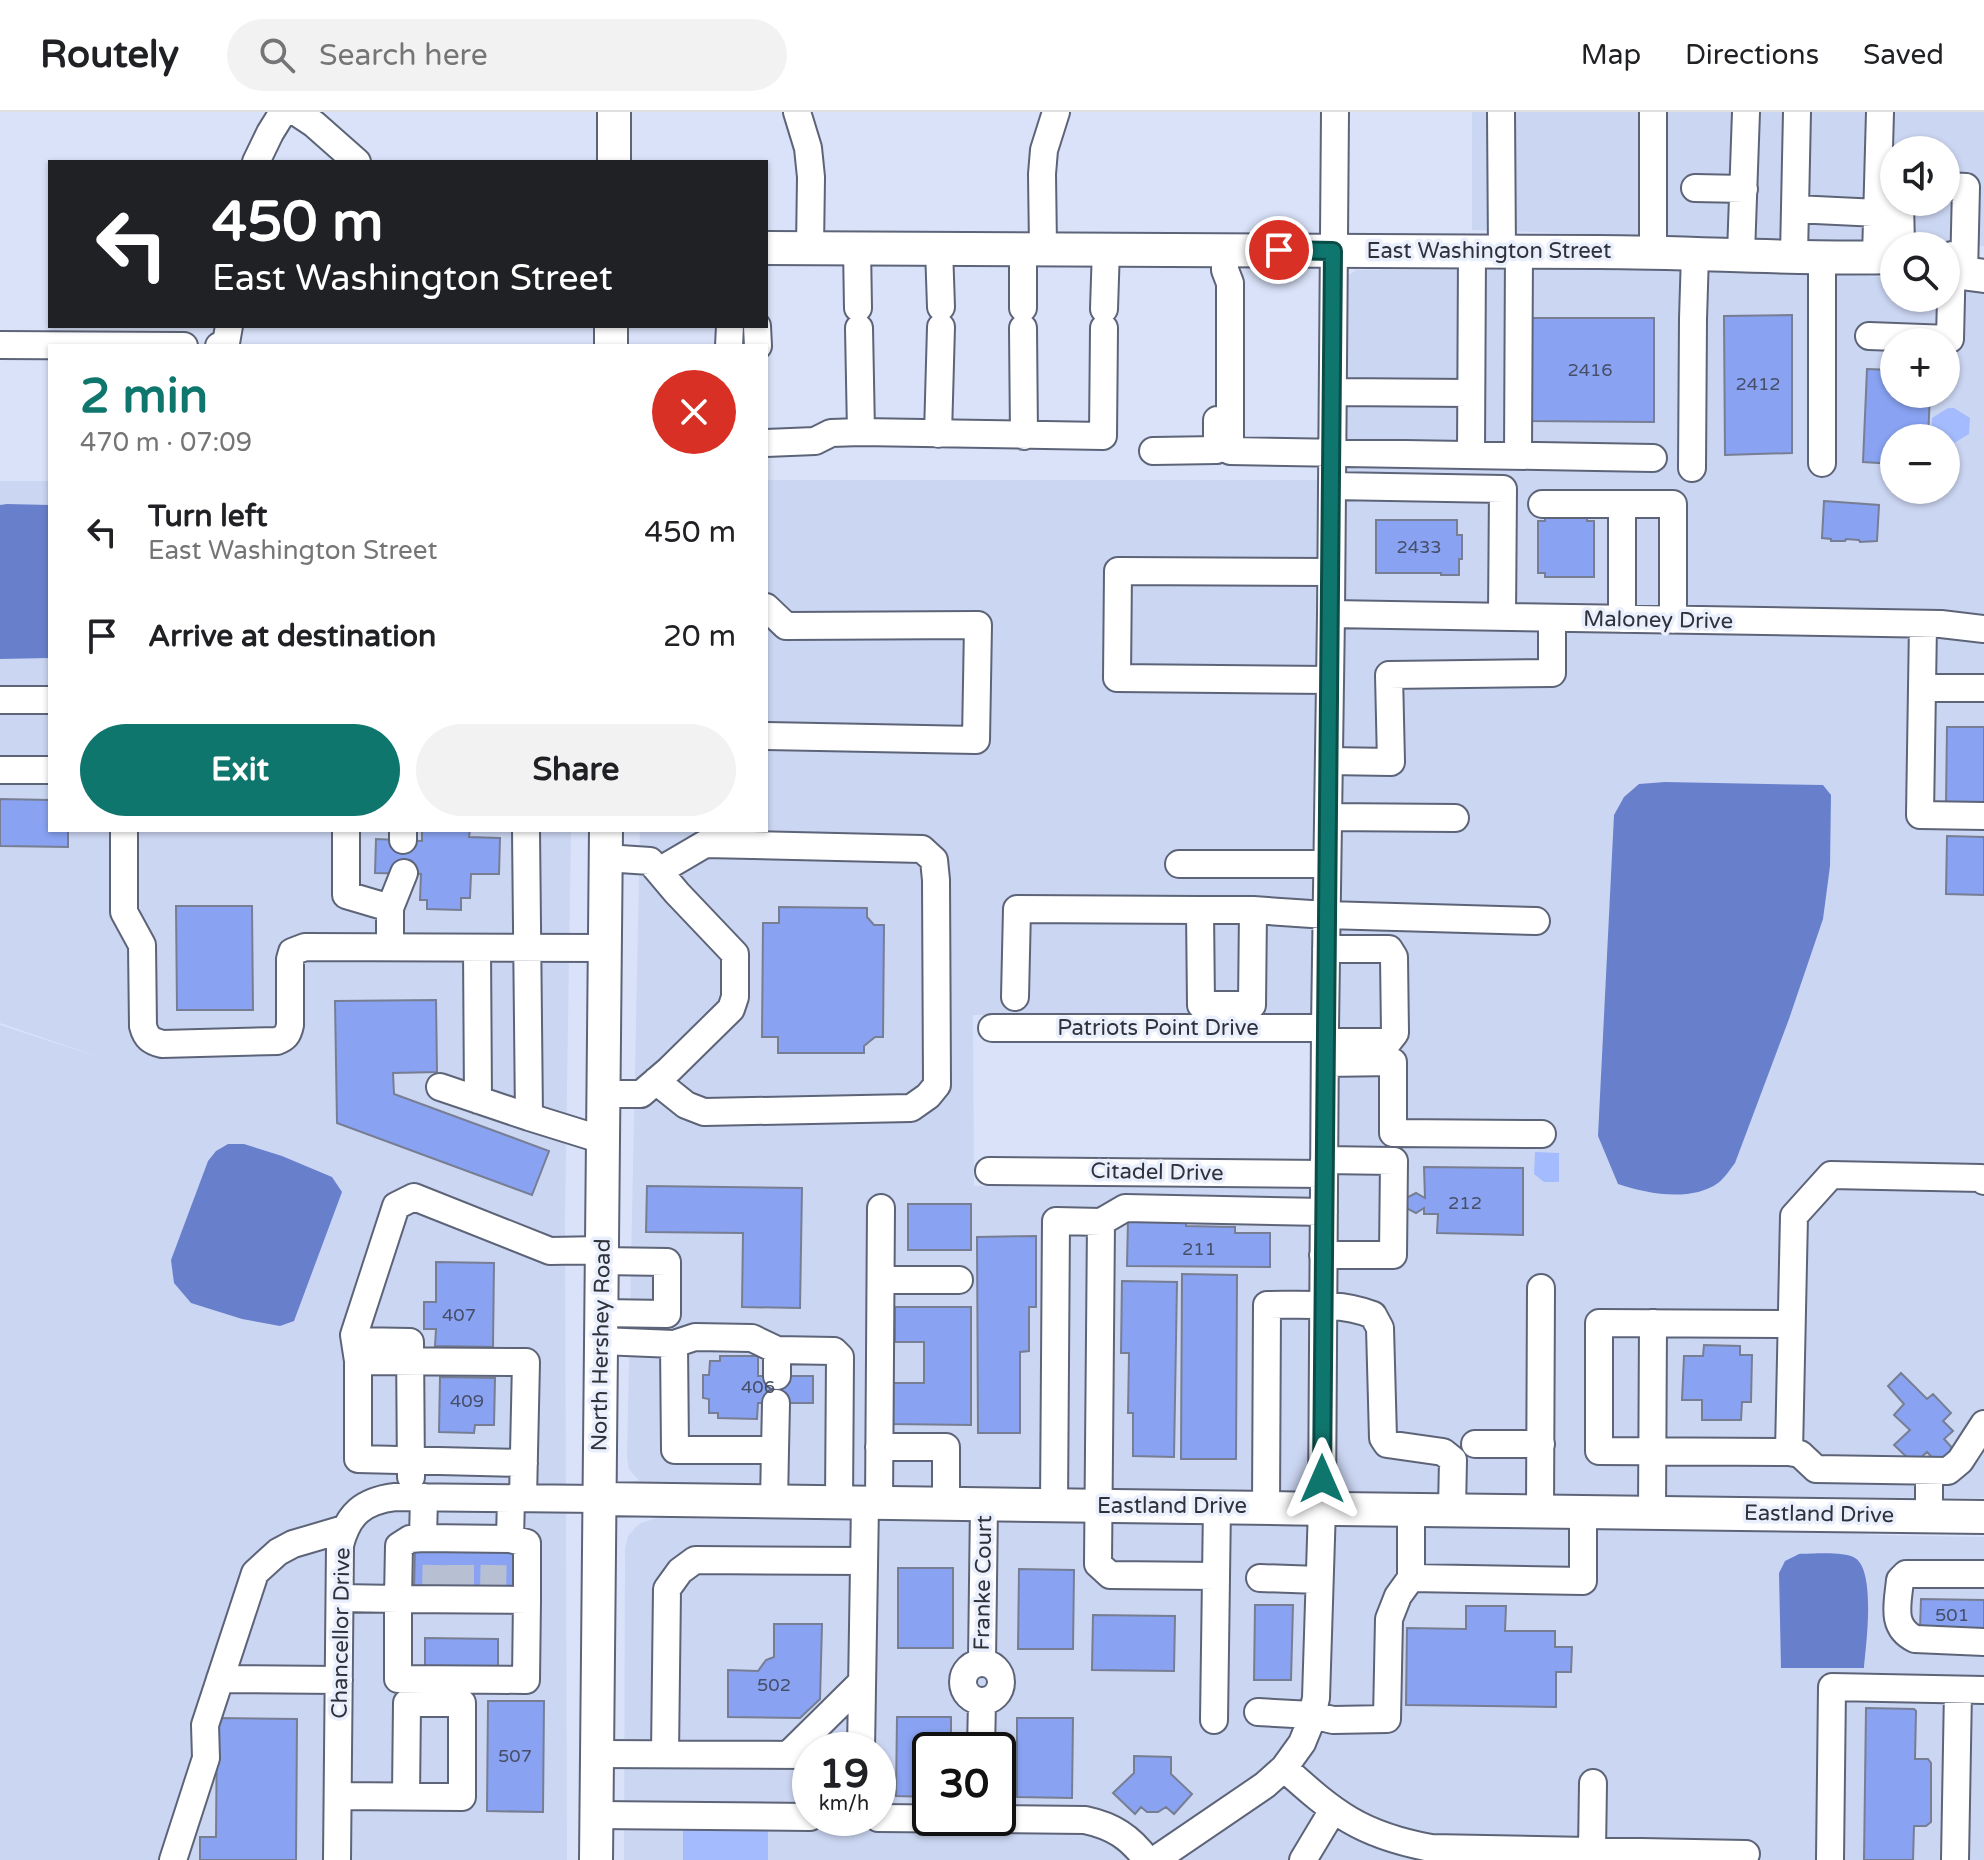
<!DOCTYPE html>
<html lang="en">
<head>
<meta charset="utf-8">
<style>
	body { margin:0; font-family:"Varela Round",sans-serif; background:#f2f2f2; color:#202124; height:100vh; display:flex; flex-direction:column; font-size:30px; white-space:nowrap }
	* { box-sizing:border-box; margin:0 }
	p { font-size:26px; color:#757577 }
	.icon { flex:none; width:44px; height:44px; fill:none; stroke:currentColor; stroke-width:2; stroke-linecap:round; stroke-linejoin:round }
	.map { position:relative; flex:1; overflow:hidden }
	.drawer { position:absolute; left:48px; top:232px; width:720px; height:488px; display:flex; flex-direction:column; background:#fff; border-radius:0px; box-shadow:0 2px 6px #0004 }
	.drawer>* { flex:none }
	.hud { position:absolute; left:48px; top:48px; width:720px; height:168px; border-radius:0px; box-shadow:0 2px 6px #0004; background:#202124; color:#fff; overflow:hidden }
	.buttons { position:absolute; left:1880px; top:24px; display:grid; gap:16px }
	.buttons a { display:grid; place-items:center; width:80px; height:80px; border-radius:50%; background:#fff; box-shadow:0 2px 6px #0004; font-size:40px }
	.speed { position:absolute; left:792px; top:1620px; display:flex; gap:16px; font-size:40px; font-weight:700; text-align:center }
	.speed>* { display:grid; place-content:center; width:104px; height:104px; border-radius:50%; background:#fff; box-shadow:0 2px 6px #0004; line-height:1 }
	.speed small { font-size:20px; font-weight:400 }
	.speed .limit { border:4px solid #111; border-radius:12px; background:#fff; color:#111 }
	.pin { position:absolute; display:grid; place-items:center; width:68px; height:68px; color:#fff; margin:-34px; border:4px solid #fff; border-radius:50%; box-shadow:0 2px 8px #0007 }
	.me { position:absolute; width:88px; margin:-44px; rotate:0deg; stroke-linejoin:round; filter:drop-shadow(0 0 6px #0008) }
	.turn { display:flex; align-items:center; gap:28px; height:168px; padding:0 32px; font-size:36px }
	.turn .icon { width:104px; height:104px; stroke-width:2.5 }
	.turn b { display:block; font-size:56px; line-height:68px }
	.round { display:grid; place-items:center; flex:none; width:84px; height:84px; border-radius:42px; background:#f2f2f2 }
	.headline { display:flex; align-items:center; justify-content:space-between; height:136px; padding:0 32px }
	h1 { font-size:48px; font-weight:700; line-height:60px; color:#0f766e }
	.cta { display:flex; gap:16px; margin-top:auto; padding:16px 32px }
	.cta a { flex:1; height:92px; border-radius:48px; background:#0f766e; color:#fff; font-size:32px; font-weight:700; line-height:92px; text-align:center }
	.cta a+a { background:#f2f2f2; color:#202124 }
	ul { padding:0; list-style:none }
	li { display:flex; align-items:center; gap:24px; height:104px; padding:0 32px }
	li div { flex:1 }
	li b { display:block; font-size:30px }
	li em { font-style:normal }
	header { display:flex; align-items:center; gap:48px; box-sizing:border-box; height:112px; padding:0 40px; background:#fff; border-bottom:2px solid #e0e0e0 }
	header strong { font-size:38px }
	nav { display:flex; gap:44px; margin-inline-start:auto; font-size:28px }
	.search { width:560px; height:72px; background:#f2f2f2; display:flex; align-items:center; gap:20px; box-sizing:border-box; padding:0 28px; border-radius:44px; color:#757577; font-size:30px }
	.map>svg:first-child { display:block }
</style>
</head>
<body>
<header>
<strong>Routely</strong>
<div class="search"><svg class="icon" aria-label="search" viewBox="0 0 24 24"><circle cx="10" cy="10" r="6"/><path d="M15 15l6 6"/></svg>Search here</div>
<nav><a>Map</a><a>Directions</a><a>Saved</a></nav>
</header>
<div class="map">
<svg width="1984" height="1748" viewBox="0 0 1984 1748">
	<rect width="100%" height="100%" fill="#d9e2f9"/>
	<path fill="#cbd6f2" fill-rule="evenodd" d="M1472 0H1984V134L1472 118ZM1894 38H1946V90H1894Z
		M1357 158H1718L1839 162 1894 166V186H1946V171L1984 174V1386L1569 1384 652 1374 641 1371 629 1357 627 1346 640 718H766V368H1320L1316 663 1347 172V164ZM1894 230H1946V282H1894ZM1894 326H1946V378H1894ZM973 903H1315L1313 1077 974 1074Z
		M0 369H50V718H571L565 1108 567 1748H0V913L110 949 0 911Z
		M657 1406 1778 1417 1878 1423 1984 1425V1748H624L625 1437 628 1424 636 1415 641 1411ZM810 1638H878V1706H810ZM930 1638H998V1706H930Z"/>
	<path fill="#a4bbfd" d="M1948 296H1954L1970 306 1969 322 1954 331H1946V326H1938L1931 321 1932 306Z
		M1535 1040 1559 1041V1070H1544L1534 1062Z
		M683 1718 768 1719V1748H683Z"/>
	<path fill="#6880cc" d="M7 392 50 393V546L0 547V393Z
		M1665 670 1823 673 1831 683 1830 754 1823 807 1789 907 1735 1051C1730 1057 1725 1066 1718 1071 1692 1090 1647 1082 1618 1072L1598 1024 1614 703 1624 685 1639 672Z
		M228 1032H244L282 1044 332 1065 342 1080 294 1209 280 1214 242 1207 191 1191 174 1171 171 1148 208 1049 216 1039Z
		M1799 1442C1813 1442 1843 1439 1855 1446 1876 1459 1866 1533 1864 1556H1781L1779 1461 1785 1449Z"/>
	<path fill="#89a3f2" stroke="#777e93" stroke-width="2" d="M1792 203V341L1725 343 1724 204Z
		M1527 206H1654V310L1525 309Z
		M1867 257 1894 258V282H1930L1928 326H1894V352L1863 350Z
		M1824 389 1879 393 1877 429 1860 430 1859 428 1846 427 1845 429H1831V427L1822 426Z
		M1545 404 1587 405V409H1594V465H1545V461H1538V409H1545Z
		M1376 408H1457V423H1462V447H1459V463H1441V461H1376Z
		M1947 615H1984V692H1946Z
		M0 687 50 688V718H68V735L0 734Z
		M422 718H470L469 725 500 726 499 762H471L470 786H461V798L427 797V788H420L421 762 375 761 376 727 422 729Z
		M1947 724 1984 725V783L1946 782Z
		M176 794H252L253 898H177Z
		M779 795 867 796V805L874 813H884L883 925H875L864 934V941H778V925H762L763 811H779Z
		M436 888 437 960 393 961 394 982 549 1039 532 1083 337 1011 335 889Z
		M1424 1055 1523 1056V1123L1437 1121 1438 1102H1424V1096L1416 1101 1406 1096V1086L1416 1081 1425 1086Z
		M647 1074 802 1076 800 1196 742 1195 743 1121 646 1120Z
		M908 1092H971V1138H908Z
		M1128 1108H1186V1114L1235 1115V1121H1270V1155L1127 1154Z
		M1036 1124V1195H1029V1239L1020 1240V1321H978L977 1125Z
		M436 1150 494 1151 493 1235 435 1234 436 1217H424V1190H436Z
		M1182 1162 1237 1163 1236 1347H1181Z
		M1122 1169 1177 1170 1174 1345 1133 1344V1301H1128L1129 1241H1121Z
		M895 1195H971V1313L892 1312V1271H924V1230H895Z
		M1704 1233 1740 1234V1243H1752L1751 1290H1742L1741 1308H1702V1288H1682L1684 1244H1703Z
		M720 1244H758V1264H813V1291H758L757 1307 718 1306V1301H709V1287L703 1286V1263H709L710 1249H720Z
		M1901 1261 1927 1287 1933 1282 1951 1301 1943 1309 1953 1319 1944 1327 1956 1340 1941 1355 1927 1340 1914 1352 1894 1333 1910 1318 1894 1303 1904 1292 1888 1274Z
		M440 1265 495 1266 494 1313H475L474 1321 439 1320Z
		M415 1436 516 1437V1480L414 1478Z
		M898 1456H953V1536H898Z
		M1019 1457 1074 1458 1073 1537H1018Z
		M1921 1487 1984 1488V1519L1920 1517Z
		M1255 1493H1293L1291 1568H1254Z
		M1466 1494H1506L1505 1519H1555V1535H1572L1571 1560H1556V1595L1406 1593 1407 1516 1466 1517Z
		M1093 1503 1175 1504 1174 1559 1092 1558Z
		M774 1512H822L820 1587 800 1606 728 1605V1558L758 1559 766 1548 774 1545Z
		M425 1526 498 1527V1564L425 1563Z
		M488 1589H544L543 1700 487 1699Z
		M1866 1596 1914 1597 1916 1599 1915 1647H1928L1931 1651V1710L1926 1714H1914L1913 1748H1864Z
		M897 1605H951V1638H930V1685L896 1684Z
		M217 1606 297 1607 296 1748H200V1725H216Z
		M1017 1606H1073L1072 1686 1017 1685Z
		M1134 1644 1171 1645V1662L1192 1682 1174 1702 1166 1695 1158 1700H1147L1141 1695 1135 1702 1113 1681 1134 1661Z"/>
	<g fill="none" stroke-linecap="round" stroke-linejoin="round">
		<path stroke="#b7bfd3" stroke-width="26" stroke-dasharray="26 13" stroke-linecap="butt" d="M435 1479 436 1436
			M461 1479V1436
			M493 1479 494 1437"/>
		<g stroke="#5d6478" stroke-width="30">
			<path id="minor" d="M296 0 314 12 357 50
				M797 0 808 36 811 65 810 136
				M1501 0 1502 140
				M256 50 270 21 283 0
				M1946 74 1966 75 1964 162
				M1695 76 1744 77
				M1900 90 1901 134
				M1795 97 1878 101
				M1023 135V196
				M1043 135 1042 62 1044 38 1056 0
				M857 136 858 196
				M939 136 941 195
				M1225 137V158L1230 171V339L1653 346
				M1653 140V0
				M1741 142 1746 0
				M1794 143 1797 0
				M1822 144V351
				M1876 145 1880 0
				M1104 197 1106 136
				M757 214 758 234
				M859 216 861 320
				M1023 216 1024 324
				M1869 224 1950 227 1952 143
				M0 233 184 234
				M219 234H223L226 231 229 214
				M729 234 730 214
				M1333 280 1471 281
				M938 322 941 215
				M766 331 815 329 831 321 861 320 1103 324 1104 216
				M1153 339 1217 338V308
				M1471 342 1472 139
				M1518 343 1519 139
				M1692 356 1693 207 1695 142
				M1332 374 1503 377 1502 505
				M1542 392H1673V508
				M766 495 786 514 978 513 976 628 766 624
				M1331 502 1941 512 1984 517
				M1622 507V392
				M1923 512 1920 703 1984 704
				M1330 568 1117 566 1118 459 1331 460
				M1922 576H1984
				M0 588H50
				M1329 649 1391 650 1389 563 1552 561V506
				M0 658H50
				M1328 705 1455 706
				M124 718V800L142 833 143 914C146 926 151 929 162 932L277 929C285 926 288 923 290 913V847L292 840 305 835 604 836
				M346 718V783L390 796
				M403 718V728
				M526 718 529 1005 603 1028
				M1179 752H1327
				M1253 798H1200L1201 893H1252L1253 798 1326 803 1536 809
				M390 835V796L404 761
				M477 836 478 988
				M1015 885 1017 797 1200 798
				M992 916H1325
				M1325 930H1388L1395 921 1394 845 1389 837H1326
				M1325 951 1393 950V1021L1542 1022
				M656 969 686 993 704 1000 911 996 928 984 937 973 936 768 934 748 922 737 705 732 659 759
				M440 975 529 1005
				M603 982H641L669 958 731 897 735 885V842L677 781 650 749 605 746
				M989 1059 1324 1062
				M1984 1069 1981 1066 1831 1063 1794 1104 1789 1340 1800 1342 1816 1357 1948 1359 1960 1349 1984 1312
				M1101 1110 1098 1452 1110 1463 1216 1464
				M1323 1143H1393L1394 1049 1324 1048
				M881 1168H959
				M601 1201 667 1202V1150L601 1149
				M355 1229 410 1230 411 1365
				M601 1229 674 1232 675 1338H775L774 1390
				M674 1232 695 1225 752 1226 777 1238 834 1239 840 1245 839 1391
				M358 1249 354 1223 396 1094 414 1085 550 1139 602 1138
				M777 1264V1238
				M1475 1332H1541
				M879 1335H946V1392
				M775 1338 776 1291
				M1789 1340 1599 1339V1211L1791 1212
				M424 1385 423 1426 510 1427 511 1386
				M523 1386 526 1250 358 1249V1347L524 1351
				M879 1392 881 1096
				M1054 1393 1056 1109 1101 1110 1125 1096 1324 1100
				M1266 1395 1267 1193C1301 1193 1341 1190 1373 1203L1380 1216 1383 1326 1387 1332 1443 1340 1453 1348 1452 1397
				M1411 1396V1466L1583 1469V1399
				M1540 1398 1541 1176
				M1652 1400 1653 1211
				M1929 1404V1359
				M510 1427 527 1431V1488L398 1487V1567L526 1568 527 1488
				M1984 1462H1906L1900 1468C1898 1491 1890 1515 1915 1527L1984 1530
				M1260 1466 1319 1468
				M340 1486 398 1487 399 1434 410 1427 423 1426
				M982 1550 984 1392
				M963 1570a19 19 0 1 1 38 0a19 19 0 1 1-38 0Z
				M220 1567 339 1568
				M1258 1600 1312 1603 1333 1608 1387 1607 1389 1507 1398 1484 1411 1466
				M1214 1608 1217 1394
				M861 1638 865 1392
				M981 1638 982 1589
				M597 1642 810 1643
				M665 1642 667 1477 680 1459 695 1448 864 1449
				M788 1643 862 1570
				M1284 1656C1335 1702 1361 1723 1431 1736L1746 1742
				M338 1684 462 1685V1591H407L406 1684
				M596 1703 810 1705
				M878 1706 1085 1708C1113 1714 1130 1725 1147 1748
				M1592 1739 1593 1671
				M173 1748 206 1646 205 1613 255 1461 278 1440 293 1432 344 1417
				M337 1748 340 1433C348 1402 363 1389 395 1385L599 1387
				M1155 1748 1265 1673 1284 1656 1302 1631 1311 1609 1316 1586 1322 1395 1325 916 1331 502 1335 0
				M1303 1748 1333 1698
				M1830 1748 1832 1575 1984 1578
				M1955 1748 1958 1578"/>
		</g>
		<g stroke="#5d6478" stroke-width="36">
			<path id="major" d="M614 50V0
				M766 136C1044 136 1321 138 1598 140 1697 140 1796 148 1894 145
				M1946 159 1984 164
				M611 234V214
				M599 1387C1061 1395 1522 1398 1984 1405
				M596 1748 606 718"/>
		</g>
		<use href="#minor" stroke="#fff" stroke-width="26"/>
		<use href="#major" stroke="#fff" stroke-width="32"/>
	</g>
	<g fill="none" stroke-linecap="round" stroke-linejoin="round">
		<g stroke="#0a4d48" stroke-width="20">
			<path id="route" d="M1279 138 1333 139C1333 548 1322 957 1322 1367"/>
		</g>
		<use href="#route" stroke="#0f766e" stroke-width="14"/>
	</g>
	<g text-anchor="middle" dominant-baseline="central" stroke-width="7" stroke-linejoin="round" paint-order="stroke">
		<g font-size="18" fill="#464e69">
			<text x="1590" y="258">2416</text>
			<text x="1758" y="272">2412</text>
			<text x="1419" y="435">2433</text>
			<text x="1465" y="1091">212</text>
			<text x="1199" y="1137">211</text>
			<text x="459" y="1203">407</text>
			<text x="758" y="1275">406</text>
			<text x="467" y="1289">409</text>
			<text x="1952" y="1503">501</text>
			<text x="774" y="1573">502</text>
			<text x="515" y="1644">507</text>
		</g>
		<g font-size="22" fill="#2f323b" stroke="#eaeffd">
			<text x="1489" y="139">East Washington Street</text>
			<text transform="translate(1658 508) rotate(1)">Maloney Drive</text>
			<text x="1158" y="916">Patriots Point Drive</text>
			<text transform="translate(1157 1060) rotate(1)">Citadel Drive</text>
			<text transform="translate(601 1233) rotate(-89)">North Hershey Road</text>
			<text x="1172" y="1394">Eastland Drive</text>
			<text transform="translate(1819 1402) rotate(1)">Eastland Drive</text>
			<text transform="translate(983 1471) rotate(-89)">Franke Court</text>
			<text transform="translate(341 1521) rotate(-89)">Chancellor Drive</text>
		</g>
	</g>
</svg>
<div class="buttons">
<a><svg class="icon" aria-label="sound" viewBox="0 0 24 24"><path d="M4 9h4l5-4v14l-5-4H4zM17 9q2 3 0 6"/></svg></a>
<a><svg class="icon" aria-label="search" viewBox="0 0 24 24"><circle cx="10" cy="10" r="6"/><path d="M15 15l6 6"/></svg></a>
<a>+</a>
<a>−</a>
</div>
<div class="speed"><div>19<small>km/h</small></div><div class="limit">30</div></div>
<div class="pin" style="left:1279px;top:138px;background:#d93025"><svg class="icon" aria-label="arrive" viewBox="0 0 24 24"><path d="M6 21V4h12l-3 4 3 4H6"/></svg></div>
<svg class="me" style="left:1322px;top:1367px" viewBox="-20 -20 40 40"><path d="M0-17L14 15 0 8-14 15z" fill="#0f766e" stroke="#fff" stroke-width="4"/></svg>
<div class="hud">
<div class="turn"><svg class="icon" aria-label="left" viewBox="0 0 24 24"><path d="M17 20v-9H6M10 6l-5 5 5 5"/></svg><div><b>450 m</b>East Washington Street</div></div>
</div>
<section class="drawer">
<div class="headline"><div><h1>2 min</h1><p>470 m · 07:09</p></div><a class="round" style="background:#d93025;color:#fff"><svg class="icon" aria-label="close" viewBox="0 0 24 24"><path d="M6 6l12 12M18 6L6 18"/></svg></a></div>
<ul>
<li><svg class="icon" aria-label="left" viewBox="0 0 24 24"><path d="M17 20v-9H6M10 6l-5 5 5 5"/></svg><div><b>Turn left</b><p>East Washington Street</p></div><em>450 m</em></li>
<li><svg class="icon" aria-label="arrive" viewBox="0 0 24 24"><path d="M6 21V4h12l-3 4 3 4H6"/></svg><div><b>Arrive at destination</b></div><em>20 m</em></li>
</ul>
<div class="cta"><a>Exit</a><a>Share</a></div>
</section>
</div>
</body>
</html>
